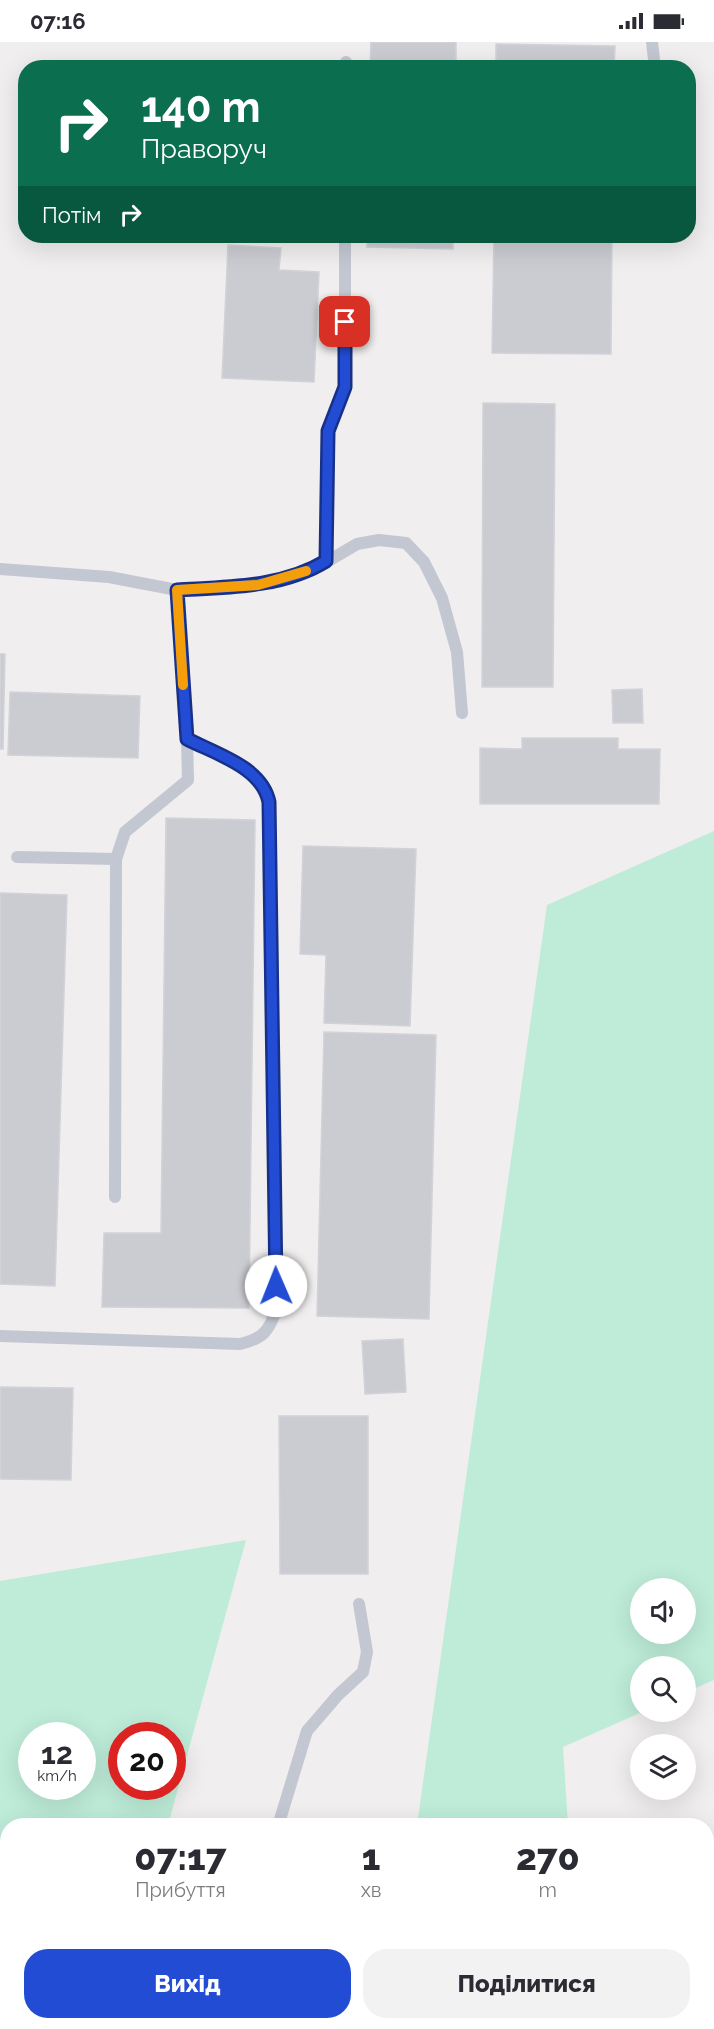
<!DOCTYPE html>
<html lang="uk">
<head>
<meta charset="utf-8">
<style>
	body { margin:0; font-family:Raleway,sans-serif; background:#f2f2f3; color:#2b2b33; height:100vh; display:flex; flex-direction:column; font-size:22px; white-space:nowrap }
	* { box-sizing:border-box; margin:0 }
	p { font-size:20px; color:#7c7c81 }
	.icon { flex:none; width:33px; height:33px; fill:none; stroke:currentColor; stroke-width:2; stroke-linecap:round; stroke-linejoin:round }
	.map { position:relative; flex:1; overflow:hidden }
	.panel { position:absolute; left:0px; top:1776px; width:714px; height:212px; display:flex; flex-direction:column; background:#fff; border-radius:24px 24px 0 0; box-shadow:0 6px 24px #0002 }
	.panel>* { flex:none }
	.top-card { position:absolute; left:18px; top:18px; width:678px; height:183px; border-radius:24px; box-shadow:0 6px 24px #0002; background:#0b6e4f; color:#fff; overflow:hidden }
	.buttons { position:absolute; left:630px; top:1536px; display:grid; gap:12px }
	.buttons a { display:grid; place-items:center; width:66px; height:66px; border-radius:50%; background:#fff; box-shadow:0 6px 24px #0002; font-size:30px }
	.speed { position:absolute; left:18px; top:1680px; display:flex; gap:12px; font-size:30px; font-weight:700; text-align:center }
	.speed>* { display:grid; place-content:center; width:78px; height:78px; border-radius:50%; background:#fff; box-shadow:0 6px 24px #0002; line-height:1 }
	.speed small { font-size:15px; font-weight:400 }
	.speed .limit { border:9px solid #d22; background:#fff; color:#111 }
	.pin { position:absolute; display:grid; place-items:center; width:51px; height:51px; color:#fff; margin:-26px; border-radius:12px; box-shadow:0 3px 9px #0006 }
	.me { position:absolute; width:66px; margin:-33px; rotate:359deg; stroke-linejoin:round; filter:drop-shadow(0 0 4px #0008) }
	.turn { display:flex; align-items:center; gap:21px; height:126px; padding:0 24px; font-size:27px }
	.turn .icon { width:78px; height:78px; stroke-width:2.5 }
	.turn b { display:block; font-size:42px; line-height:51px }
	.then { display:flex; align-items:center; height:57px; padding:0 24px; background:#0003; gap:12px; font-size:22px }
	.eta { display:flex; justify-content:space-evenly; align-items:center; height:102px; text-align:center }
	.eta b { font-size:36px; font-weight:800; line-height:42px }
	.action { display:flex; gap:12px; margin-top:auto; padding:12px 24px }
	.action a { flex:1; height:69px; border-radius:24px; background:#234cd5; color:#fff; font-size:24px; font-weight:800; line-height:69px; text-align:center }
	.action a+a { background:#f2f2f3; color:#2b2b33 }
	.status { display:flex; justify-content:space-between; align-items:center; height:42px; padding:0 30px; background:#fff; direction:ltr }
	.status svg { height:16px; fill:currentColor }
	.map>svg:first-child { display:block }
</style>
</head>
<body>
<div class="status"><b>07:16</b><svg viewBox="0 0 49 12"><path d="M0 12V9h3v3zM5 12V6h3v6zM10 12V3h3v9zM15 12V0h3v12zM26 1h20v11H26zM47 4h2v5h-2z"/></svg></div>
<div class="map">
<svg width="714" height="1987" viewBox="0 0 714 1987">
	<rect width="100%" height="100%" fill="#f0eeee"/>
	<path fill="#beecd9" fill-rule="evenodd" d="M714 789V1638L686 1650V1624H640L642 1670 563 1705 568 1783H417L547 863ZM640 1546H686V1592H640Z
		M246 1498 168 1783 8 1784V1980H115L113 1987H0V1539ZM32 1694H82V1744H32ZM122 1694H172V1744H122Z
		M707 1965 714 1966V1987H376L377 1980H706Z"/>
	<path fill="#cbccd2" stroke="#d2d3d9" stroke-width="1.5" d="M371 0H456V26H370Z
		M496 2 615 4 614 26H496Z
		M367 194H453V207L367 205Z
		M494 194H612L611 312 492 311Z
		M228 203 281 206 279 228 319 230 314 340 222 336Z
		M483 361 555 362 553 645H482Z
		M0 612H5L3 707H0Z
		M642 647 643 681H613L612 648Z
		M10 650 140 654 138 716 8 713Z
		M522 696H618V707H660L659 762H480V706L522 707Z
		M166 776 255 778 249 1266 102 1265 104 1191H161Z
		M303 804 416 807 410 984 324 981 326 913 300 912Z
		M0 851 67 853 55 1244 0 1242Z
		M324 990 436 993 429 1277 317 1274Z
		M403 1297 406 1350 365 1352 362 1299Z
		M0 1345 73 1346 71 1438 0 1437Z
		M279 1374H368V1532H280Z
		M187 1980H254V1987H187Z"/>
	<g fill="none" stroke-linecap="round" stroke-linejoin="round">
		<path stroke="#c2c7d2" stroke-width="12" d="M652 0 655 26
			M346 26V20
			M326 519 329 389 345 345V194
			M0 527 109 535 177 548 258 543 313 528 357 502 379 498 406 501 424 520 442 556 457 610 462 671
			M17 815 116 817
			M115 1155 116 817 125 790 188 738 187 697
			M0 1294 240 1302C262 1297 270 1289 276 1267L269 760C262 725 216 712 187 697L177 548
			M278 1784 307 1689 338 1653 363 1630 367 1610 359 1562
			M0 1888 8 1889
			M254 1987V1980"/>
	</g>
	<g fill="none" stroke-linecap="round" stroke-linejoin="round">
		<g stroke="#17318a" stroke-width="15">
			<path id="route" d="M276 1244 269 760C262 725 216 712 187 697L177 548C227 545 282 546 326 519L328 389 345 345V280"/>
		</g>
		<use href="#route" stroke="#234cd5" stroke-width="10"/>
		<path stroke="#f59e0b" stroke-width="10" d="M183 643 177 548 258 543 306 529"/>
	</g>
</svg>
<div class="buttons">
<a><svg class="icon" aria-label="sound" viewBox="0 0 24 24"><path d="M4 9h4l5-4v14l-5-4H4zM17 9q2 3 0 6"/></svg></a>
<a><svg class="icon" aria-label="search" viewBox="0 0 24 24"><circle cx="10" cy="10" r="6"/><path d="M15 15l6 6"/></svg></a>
<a><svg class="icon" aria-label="layers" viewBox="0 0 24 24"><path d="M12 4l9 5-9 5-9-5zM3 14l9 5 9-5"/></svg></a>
</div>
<div class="speed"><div>12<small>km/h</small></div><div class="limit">20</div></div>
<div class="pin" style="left:345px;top:280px;background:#d93025"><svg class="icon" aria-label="arrive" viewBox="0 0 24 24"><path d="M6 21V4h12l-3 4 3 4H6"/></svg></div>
<svg class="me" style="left:276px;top:1244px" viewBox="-20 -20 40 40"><circle r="19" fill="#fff"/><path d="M0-13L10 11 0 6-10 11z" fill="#234cd5"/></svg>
<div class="top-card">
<div class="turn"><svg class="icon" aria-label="right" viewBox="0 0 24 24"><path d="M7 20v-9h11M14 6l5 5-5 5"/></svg><div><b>140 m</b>Праворуч</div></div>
<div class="then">Потім<svg class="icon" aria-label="right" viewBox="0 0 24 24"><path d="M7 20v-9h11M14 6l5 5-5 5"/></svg></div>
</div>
<section class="panel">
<div class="eta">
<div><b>07:17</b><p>Прибуття</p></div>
<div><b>1</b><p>хв</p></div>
<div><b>270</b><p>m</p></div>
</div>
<div class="action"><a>Вихід</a><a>Поділитися</a></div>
</section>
</div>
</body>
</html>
